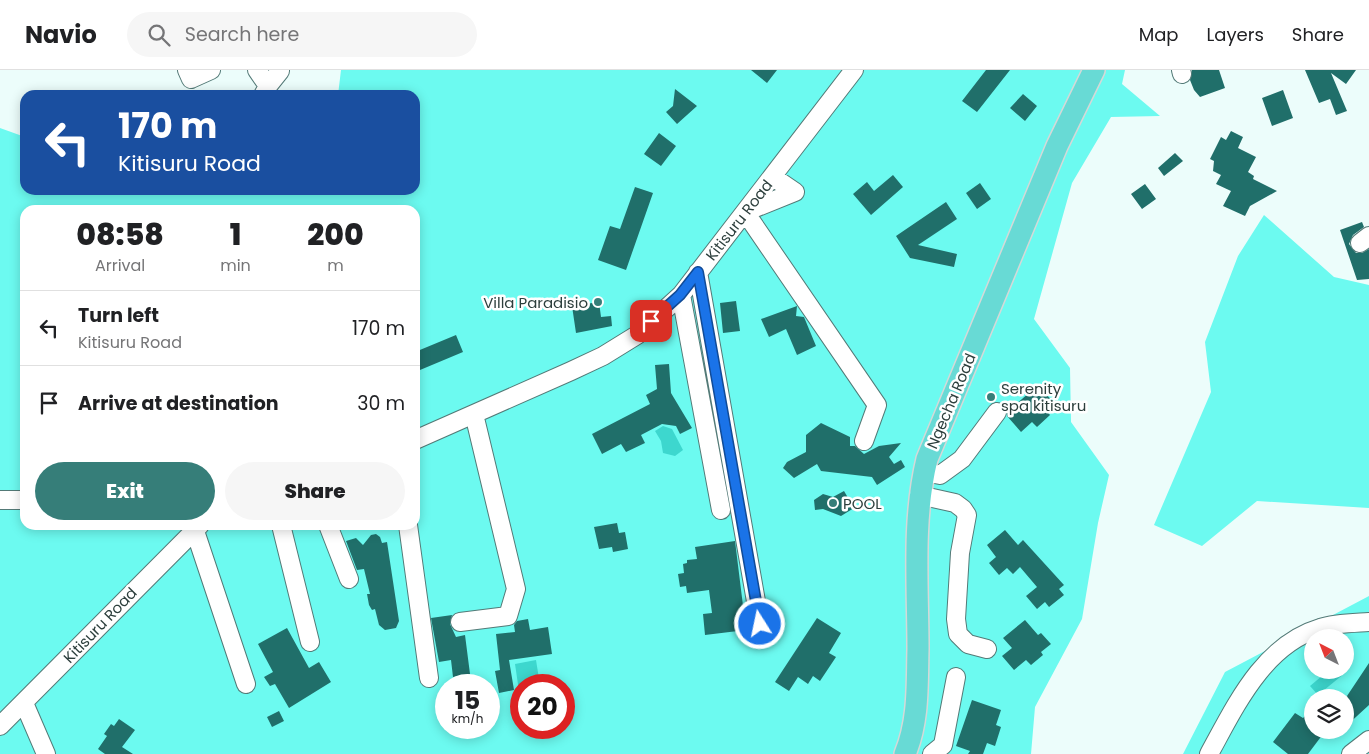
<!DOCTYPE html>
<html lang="en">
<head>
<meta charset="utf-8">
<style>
	body { margin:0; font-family:Poppins,sans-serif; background:#f6f6f6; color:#202124; height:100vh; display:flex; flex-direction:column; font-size:19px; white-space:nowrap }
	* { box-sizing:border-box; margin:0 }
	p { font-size:16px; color:#757577 }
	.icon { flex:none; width:28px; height:28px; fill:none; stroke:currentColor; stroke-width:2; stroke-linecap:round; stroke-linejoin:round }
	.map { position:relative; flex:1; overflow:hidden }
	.details { position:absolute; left:20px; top:135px; width:400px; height:325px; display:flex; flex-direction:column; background:#fff; border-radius:15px; box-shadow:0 2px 12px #0003 }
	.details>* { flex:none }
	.banner { position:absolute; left:20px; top:20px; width:400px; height:105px; border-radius:15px; box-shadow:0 2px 12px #0003; background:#1a4fa0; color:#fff; overflow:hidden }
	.needle { width:32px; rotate:318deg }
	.controls { position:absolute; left:1304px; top:559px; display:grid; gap:10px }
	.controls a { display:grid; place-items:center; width:50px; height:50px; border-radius:50%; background:#fff; box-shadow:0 2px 12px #0003; font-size:25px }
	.speed { position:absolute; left:435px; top:604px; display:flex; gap:10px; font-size:25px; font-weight:700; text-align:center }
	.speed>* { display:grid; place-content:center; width:65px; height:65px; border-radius:50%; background:#fff; box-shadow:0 2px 12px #0003; line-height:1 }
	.speed small { font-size:12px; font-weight:400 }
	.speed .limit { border:8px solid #d22; background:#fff; color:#111 }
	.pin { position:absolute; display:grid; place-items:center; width:42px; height:42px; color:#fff; margin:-21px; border-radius:10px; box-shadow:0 2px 8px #0006 }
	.me { position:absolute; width:55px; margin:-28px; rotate:350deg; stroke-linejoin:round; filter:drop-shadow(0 0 4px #0008) }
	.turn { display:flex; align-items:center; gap:18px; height:105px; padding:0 15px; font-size:22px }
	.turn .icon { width:65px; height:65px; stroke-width:2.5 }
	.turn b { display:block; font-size:35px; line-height:42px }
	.eta { display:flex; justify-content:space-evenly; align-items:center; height:85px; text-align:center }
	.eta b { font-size:30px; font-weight:800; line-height:35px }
	.button { display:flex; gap:10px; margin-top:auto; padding:10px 15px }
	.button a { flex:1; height:58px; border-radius:30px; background:#367e79; color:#fff; font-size:20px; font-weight:800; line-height:58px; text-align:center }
	.button a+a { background:#f6f6f6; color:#202124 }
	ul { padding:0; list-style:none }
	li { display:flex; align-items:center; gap:15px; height:75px; padding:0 15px; border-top:1px solid #e0e0e0 }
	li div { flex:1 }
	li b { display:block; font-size:19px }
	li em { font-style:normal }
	header { display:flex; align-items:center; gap:30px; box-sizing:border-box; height:70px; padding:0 25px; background:#fff; border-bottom:1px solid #e0e0e0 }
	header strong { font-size:24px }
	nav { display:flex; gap:28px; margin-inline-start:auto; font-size:18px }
	.search { width:350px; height:45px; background:#f6f6f6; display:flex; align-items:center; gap:12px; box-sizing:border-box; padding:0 18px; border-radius:28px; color:#757577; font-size:19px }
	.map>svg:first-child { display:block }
</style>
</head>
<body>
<header>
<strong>Navio</strong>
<div class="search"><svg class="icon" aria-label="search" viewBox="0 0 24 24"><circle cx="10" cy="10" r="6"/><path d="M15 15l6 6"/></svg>Search here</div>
<nav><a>Map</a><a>Layers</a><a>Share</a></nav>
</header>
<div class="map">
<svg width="1369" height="684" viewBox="0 0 1369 684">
	<rect width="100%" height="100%" fill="#ecfdfb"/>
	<path fill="#6cfaf0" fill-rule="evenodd" d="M341 0H1125L1122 14 1160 46 1111 47 1072 113 1034 249 1070 298 1071 352 1109 405 1098 453 1082 549 1035 637 1031 684H0V58L25 67V120H97L95 125 138 120H415V25H338ZM25 140H415V455H25ZM446 615H489V658H446ZM521 615H564V658H521Z
		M1264 145 1334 207 1369 215V438L1257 431 1202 476 1154 455 1211 322 1205 272 1238 186Z
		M1369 526V684H1183L1225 602ZM1312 568H1345V600H1312ZM1312 628H1345V660H1312Z"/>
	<path fill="#3dd7ce" d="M663 356 672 359 683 380 675 386 663 383 661 371 655 361Z
		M536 590 540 615H521L520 628 515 594Z
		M1329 600H1343L1345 603 1318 625 1310 616Z"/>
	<path fill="#206f6a" d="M751 0H777L767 13Z
		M986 0H1010L977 42 962 31Z
		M1192 0H1219L1225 18 1200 27 1194 20 1190 10Z
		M1305 0H1356L1346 14 1331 3 1347 41 1336 45 1330 29 1319 33Z
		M675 19 697 36 677 54 666 42 673 36Z
		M1283 20 1293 48 1272 56 1262 28Z
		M1023 24 1037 36 1025 51 1010 38Z
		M1231 61 1243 67 1238 78 1256 87 1248 102 1254 106 1253 109 1277 121 1250 136 1245 146 1223 136 1231 121 1216 114 1221 105 1213 101 1214 91 1210 89 1221 67 1226 70Z
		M659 63 676 76 661 96 644 84Z
		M1175 83 1183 91 1164 106 1158 98Z
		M893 105 903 117 871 145 853 124 867 112 874 121Z
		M980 113 991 129 977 139 966 123Z
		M1145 114 1156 129 1142 139 1131 124Z
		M635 117 653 123 626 200 598 190 610 156 620 159Z
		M946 132 957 149 918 175 957 184 954 197 910 188 896 166Z
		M1362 152 1364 157 1353 165 1349 174 1356 183H1362L1369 179V209L1357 210 1340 160Z
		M736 231 740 261 723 263 720 233Z
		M599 232 601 247 611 246 612 256 576 263 572 236Z
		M797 236 796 246 804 247 816 276 797 285 786 259 769 267 761 249Z
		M456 265 463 282 420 300 415 282Z
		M669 294 671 323 692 358 680 364 676 356 662 354 641 365 645 373 626 382 621 374 602 384 592 364 650 334 646 325 657 319 655 295Z
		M1038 315 1053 332 1045 339 1050 345 1037 357 1032 352 1021 362 1007 346V342Z
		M821 353 850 367V376H855L864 384 879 376 901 373 889 387 894 394 901 390 905 397 877 415 872 407 821 401 817 394 794 408 783 398 787 392 806 382V365Z
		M844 421 854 438 841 446 823 439 815 440 814 430 823 424 833 427Z
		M617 453 619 463 625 462 628 479 613 482 612 477 599 479 594 457Z
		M1005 460 1018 475 1023 470 1064 515 1059 519 1064 525 1049 537 1045 532 1037 539 1026 526 1037 517 1020 497 1013 504 1007 498 999 505 989 493 996 487 987 475Z
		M376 464 380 467 382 473 387 472 399 551 396 558 385 560 379 555 375 539 372 540 369 535 367 524H370L364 499 357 500 346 471 356 468 363 475 371 465Z
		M735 471 746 560 705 565 703 544 712 543 709 520 687 523 686 516 680 517 678 504 684 503 683 494 687 493V490L697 489 695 477Z
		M452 545 450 554 456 567 465 565 470 604 453 607 451 590 439 592 431 548Z
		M817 548 841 563 829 583 836 587 820 611 813 606 808 614 798 607 789 621 775 612Z
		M528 549 530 560 548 557 552 584 509 590 514 620 499 623 495 601 500 600 496 564 515 562 514 555 517 551Z
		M1025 550 1038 565 1041 563 1051 574 1041 582 1043 585 1031 595 1026 590 1014 600 1002 586 1012 578 1003 568Z
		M287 558 309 598 319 592 331 612 289 638 275 614 270 616 264 607 273 602 258 574Z
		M1369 593V635L1345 657V629Z
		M972 630 1001 640 996 655 1001 657 995 676 987 673 983 684H968L970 681 956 676Z
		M1312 640V660H1326L1308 684H1288L1273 672 1295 643 1303 648Z
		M279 641 284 651 272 657 267 647Z
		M119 649 135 660 122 677 133 684H105L98 679 107 666 104 664 111 654 114 656Z"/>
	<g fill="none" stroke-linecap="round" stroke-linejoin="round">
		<g stroke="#537a77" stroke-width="20">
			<path id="minor" d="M187 0 191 9 211 0
				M257 0 268 16 263 25
				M1181 0 1182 4
				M268 16 280 1
				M773 107 795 122 745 142 877 335 864 371
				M1360 173 1369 166
				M698 202 760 554
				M681 225 721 440
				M415 370 571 301 603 286 637 265 681 225 854 0
				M924 402 940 405 962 389 997 342
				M919 425 955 433 963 439 967 445 960 483 956 549 958 564 968 574 987 579
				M0 430H25
				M281 455 310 572
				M328 455 349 509
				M408 455 429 608
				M195 461 246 614
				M460 552 508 546 516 519 474 344
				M24 633 46 684
				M0 656 200 455
				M932 684 943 675 956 607
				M1209 684C1235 637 1263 575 1320 558 1335 553 1353 553 1369 552
				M1351 684 1369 670"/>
		</g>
		<g stroke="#d5d9d8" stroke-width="24">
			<path id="major" d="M905 684C919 650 917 615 918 579 918 516 912 451 927 389L1057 76 1094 0"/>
		</g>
		<use href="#minor" stroke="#fff" stroke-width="18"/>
		<use href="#major" stroke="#68dad5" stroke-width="21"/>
	</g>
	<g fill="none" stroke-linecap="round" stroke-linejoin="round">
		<g stroke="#114b97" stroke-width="12">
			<path id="route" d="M651 251 680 225 698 202 760 554"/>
		</g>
		<use href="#route" stroke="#1a73e8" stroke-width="9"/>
	</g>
	<g fill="#367e79" stroke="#fff" stroke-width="2">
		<circle cx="598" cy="232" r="5"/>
		<circle cx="991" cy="327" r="5"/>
		<circle cx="833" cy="433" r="5"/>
	</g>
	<g text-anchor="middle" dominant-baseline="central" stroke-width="5" stroke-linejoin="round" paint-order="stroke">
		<g font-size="15" fill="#2d3f3d" stroke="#fff">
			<text transform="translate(739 150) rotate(-52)">Kitisuru Road</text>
			<text transform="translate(951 331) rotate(-67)">Ngecha Road</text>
			<text transform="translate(100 555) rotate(-46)">Kitisuru Road</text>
		</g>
		<g font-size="15" fill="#2d3f3d" stroke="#fff" text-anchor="start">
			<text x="588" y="232" text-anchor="end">Villa Paradisio</text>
			<text x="1001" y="318">Serenity<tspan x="1001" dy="17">spa kitisuru</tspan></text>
			<text x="843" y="433">POOL</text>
		</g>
	</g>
</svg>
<div class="controls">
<a><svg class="needle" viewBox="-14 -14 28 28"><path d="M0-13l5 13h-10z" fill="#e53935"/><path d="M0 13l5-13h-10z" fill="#757577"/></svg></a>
<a><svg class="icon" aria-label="layers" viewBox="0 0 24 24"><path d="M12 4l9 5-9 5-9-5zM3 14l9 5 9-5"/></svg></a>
</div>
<div class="speed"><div>15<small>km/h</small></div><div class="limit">20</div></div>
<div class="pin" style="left:651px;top:251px;background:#d93025"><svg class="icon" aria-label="arrive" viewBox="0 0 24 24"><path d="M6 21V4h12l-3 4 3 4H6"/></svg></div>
<svg class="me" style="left:760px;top:554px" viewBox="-20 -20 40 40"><circle r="17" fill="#1a73e8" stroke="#fff" stroke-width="3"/><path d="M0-11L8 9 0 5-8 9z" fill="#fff"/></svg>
<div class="banner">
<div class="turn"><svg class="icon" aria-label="left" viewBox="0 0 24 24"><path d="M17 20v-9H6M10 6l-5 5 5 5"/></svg><div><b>170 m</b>Kitisuru Road</div></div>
</div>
<section class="details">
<div class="eta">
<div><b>08:58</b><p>Arrival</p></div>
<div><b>1</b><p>min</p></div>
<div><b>200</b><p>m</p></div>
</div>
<ul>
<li><svg class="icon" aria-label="left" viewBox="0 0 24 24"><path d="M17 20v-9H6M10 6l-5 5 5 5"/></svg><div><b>Turn left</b><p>Kitisuru Road</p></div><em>170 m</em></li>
<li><svg class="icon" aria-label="arrive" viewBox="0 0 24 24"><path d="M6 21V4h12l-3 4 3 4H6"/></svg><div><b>Arrive at destination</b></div><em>30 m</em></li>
</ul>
<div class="button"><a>Exit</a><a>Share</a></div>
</section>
</div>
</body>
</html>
